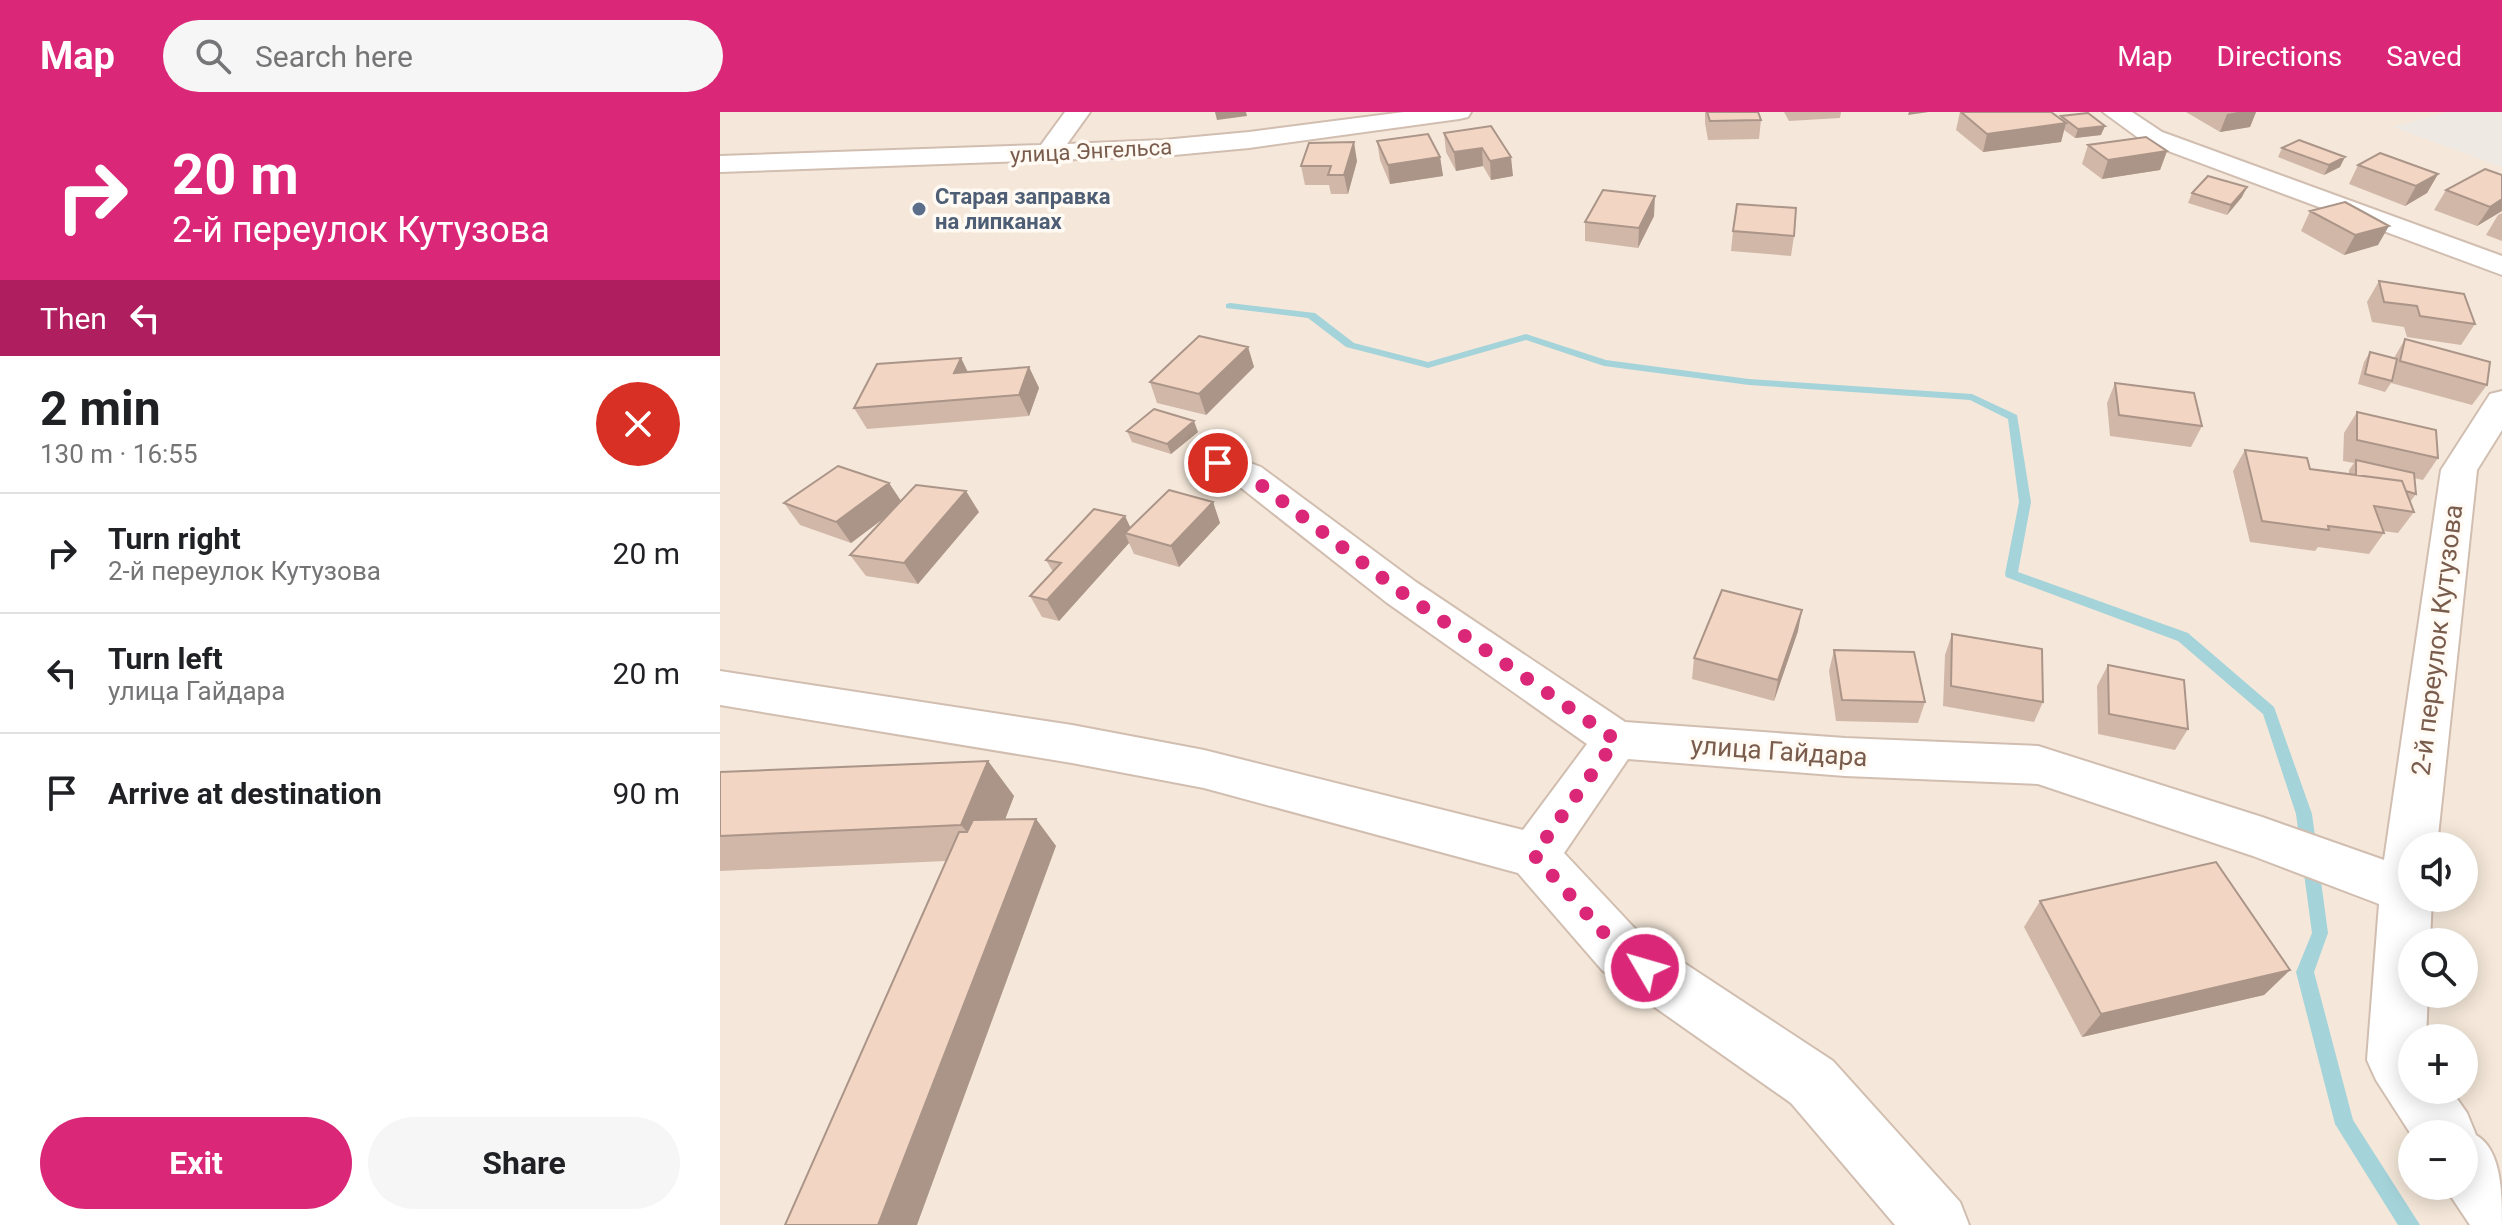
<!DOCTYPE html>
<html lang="en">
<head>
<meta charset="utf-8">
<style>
	body { margin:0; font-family:Roboto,sans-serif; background:#f6f6f6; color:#202124; height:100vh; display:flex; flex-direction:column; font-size:30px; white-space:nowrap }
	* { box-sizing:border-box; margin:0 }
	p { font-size:26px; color:#757577 }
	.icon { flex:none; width:44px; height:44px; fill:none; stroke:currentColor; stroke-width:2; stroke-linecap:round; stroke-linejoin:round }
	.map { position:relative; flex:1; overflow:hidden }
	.sheet { display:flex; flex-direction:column; background:#fff; width:720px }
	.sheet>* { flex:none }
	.hud { background:#db2777; color:#fff; overflow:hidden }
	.buttons { position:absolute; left:1678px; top:720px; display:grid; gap:16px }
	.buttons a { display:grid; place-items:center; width:80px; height:80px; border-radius:50%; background:#fff; box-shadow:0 4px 20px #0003; font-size:40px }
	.pin { position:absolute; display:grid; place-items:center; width:68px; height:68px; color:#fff; margin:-34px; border:4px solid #fff; border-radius:50%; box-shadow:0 2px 8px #0007 }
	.me { position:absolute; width:88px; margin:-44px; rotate:308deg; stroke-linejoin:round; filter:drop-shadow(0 0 6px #0008) }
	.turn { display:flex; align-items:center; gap:28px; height:168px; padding:0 40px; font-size:36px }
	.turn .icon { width:104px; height:104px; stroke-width:2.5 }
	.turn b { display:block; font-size:56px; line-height:68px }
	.then { display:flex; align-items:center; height:76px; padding:0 40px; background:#0003; gap:16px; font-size:30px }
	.round { display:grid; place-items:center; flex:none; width:84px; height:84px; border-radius:42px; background:#f6f6f6 }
	.head { display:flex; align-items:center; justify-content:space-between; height:136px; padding:0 40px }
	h1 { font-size:48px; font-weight:700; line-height:60px }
	.cta { display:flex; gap:16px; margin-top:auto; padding:16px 40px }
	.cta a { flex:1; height:92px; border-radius:48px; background:#db2777; color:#fff; font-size:32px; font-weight:700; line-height:92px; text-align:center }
	.cta a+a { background:#f6f6f6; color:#202124 }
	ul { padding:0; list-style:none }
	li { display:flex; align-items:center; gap:24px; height:120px; padding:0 40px; border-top:2px solid #e0e0e0 }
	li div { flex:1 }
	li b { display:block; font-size:30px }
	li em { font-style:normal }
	header { display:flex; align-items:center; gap:48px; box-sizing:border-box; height:112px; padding:0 40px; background:#db2777; color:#fff }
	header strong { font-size:38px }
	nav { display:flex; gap:44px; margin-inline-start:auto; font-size:28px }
	.search { width:560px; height:72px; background:#f6f6f6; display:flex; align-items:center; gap:20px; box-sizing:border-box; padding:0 28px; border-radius:44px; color:#757577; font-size:30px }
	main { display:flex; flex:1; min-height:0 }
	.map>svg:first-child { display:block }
</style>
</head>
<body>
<header>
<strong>Map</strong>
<div class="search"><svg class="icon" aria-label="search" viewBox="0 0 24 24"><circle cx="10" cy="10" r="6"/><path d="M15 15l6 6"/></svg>Search here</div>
<nav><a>Map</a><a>Directions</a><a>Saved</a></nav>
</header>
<main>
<section class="sheet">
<div class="hud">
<div class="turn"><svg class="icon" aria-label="right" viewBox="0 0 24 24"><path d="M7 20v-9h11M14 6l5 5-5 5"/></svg><div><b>20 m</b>2-й переулок Кутузова</div></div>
<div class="then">Then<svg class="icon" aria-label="left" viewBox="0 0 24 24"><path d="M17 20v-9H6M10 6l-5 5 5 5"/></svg></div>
</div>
<div class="head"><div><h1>2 min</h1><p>130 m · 16:55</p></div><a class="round" style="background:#d93025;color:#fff"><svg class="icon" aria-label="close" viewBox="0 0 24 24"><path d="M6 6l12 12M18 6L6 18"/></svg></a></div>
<ul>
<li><svg class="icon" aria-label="right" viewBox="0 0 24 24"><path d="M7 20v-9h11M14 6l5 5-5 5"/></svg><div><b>Turn right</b><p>2-й переулок Кутузова</p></div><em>20 m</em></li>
<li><svg class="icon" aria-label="left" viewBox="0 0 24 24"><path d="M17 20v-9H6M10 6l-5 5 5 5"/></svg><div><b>Turn left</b><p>улица Гайдара</p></div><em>20 m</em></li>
<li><svg class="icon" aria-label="arrive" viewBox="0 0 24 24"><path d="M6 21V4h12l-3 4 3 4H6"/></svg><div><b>Arrive at destination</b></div><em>90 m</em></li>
</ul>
<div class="cta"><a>Exit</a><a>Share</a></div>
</section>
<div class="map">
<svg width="1782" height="1113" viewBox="0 0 1782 1113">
	<rect width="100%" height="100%" fill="#fdf6ec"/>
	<path fill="#f5e8da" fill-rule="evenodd" d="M0 0H1782V1113H0ZM1692 734H1744V786H1692ZM1692 830H1744V882H1692ZM1692 926H1744V978H1692ZM1692 1022H1744V1074H1692Z"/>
	<path fill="#efe9e4" d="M1727 0H1782V55L1673 15Z"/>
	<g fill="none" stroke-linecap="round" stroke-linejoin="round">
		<path fill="#a5d3da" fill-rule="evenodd" d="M510 191 595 201 634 231 708 250 806 222 886 248 1029 267 1252 282 1297 303 1311 390 1298 460 1468 521 1554 595 1592 702 1608 821 1594 860 1633 1008 1700 1113H1678L1615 1012 1576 860 1592 821 1576 702 1543 602 1458 529 1286 465 1285 462 1299 390 1288 307 1250 288 1029 273 884 254 806 228 708 256 626 235 588 206 506 196V192Z"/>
		<g stroke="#d1beb0" stroke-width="4">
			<path id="minor" d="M345 0H370L347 32 443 28 529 20 684 0H751L748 5 739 7 529 36 443 44 0 60V44L321 33Z
				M1383 0H1412L1442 20 1782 144V163L1424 30Z
				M1782 279V318L1757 358 1717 734H1692V786H1712L1710 830H1692V882H1708L1706 926H1692V978H1731L1747 1001 1756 1023C1782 1038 1782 1082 1782 1113H1750L1724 1074H1744V1022L1692 1024 1656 968 1647 948 1659 792 1533 744 1318 672 1125 664 908 647 844 741 920 822 1113 949 1240 1090 1249 1113H1175L1071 991 882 858 798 761 484 676 352 651 0 593V559L352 613 484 638 803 718 867 632 666 490 515 371 485 359 480 351 485 343 498 339 541 355 696 470 905 610 1125 626 1318 634 1542 705 1664 748 1721 358 1770 282Z"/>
		</g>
		<use href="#minor" fill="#fff" fill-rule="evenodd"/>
	</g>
	<path fill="#d1b7a8" d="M985 0H1038L1041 8 1039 27 988 28 985 11Z
		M1064 0H1121L1120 6 1069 9Z
		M1240 0H1331L1340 7 1341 4 1381 23 1355 26 1344 18 1341 30 1263 40 1236 18Z
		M1466 0H1536L1530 15 1500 20Z
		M771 14 793 64 771 68 763 54 736 59 726 40 724 21Z
		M657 29 720 45 723 64 670 72 660 48Z
		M1368 33 1447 39 1440 58 1382 67 1362 52Z
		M1562 36 1620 55 1604 63 1558 45Z
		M637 49 628 82H611L609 73H585L581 54Z
		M1638 53 1718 62 1707 81 1685 94 1629 72Z
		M1726 78 1782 99 1757 114 1714 98Z
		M1472 81 1522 85 1507 103 1468 91Z
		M1590 99 1658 133 1624 143 1581 119Z
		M1782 101V129L1766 123 1778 103Z
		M934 104 918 136 865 129V110Z
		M1013 119 1074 124 1071 144 1011 139Z
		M1659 169 1755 212 1741 233 1687 225 1684 215 1652 210 1647 190Z
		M1685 227 1767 273 1752 293 1671 271 1665 280 1638 272 1644 250 1650 240 1674 246Z
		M528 235 534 255 486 303 437 291 430 270Z
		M241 246 248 260 309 255 319 276 309 304 147 317 134 296Z
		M1395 271 1482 314 1471 335 1390 324 1387 291Z
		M1637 300 1718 346 1703 368 1694 366 1696 382 1690 390 1694 400 1678 421 1663 419 1664 421 1649 442 1598 435 1595 439 1530 430 1513 359 1525 338 1590 357 1629 362V358L1634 351 1623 349 1624 321Z
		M407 319 478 320 451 342 412 330Z
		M169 371 181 389 259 400 198 472 146 464 130 443 168 403 131 431 80 413 64 391Z
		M493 390 500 411 459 455 414 442 409 431 339 509 322 505 310 484 333 460 326 448 405 404 410 416Z
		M1078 519 1054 589 972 567 974 546Z
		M1232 522 1323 590 1314 610 1223 594 1225 543Z
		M1114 538 1205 590 1198 611 1116 609 1109 559Z
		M1388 553 1468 617 1455 638 1378 622 1377 574Z
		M268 649 294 684 285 707H316L336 734 226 749 0 759V660Z
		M1320 789 1570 858 1544 883 1362 925 1304 815Z"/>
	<path fill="#aa9588" d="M495 0H526L527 4 497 8Z
		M1189 0H1209L1188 3Z
		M1518 0H1536L1530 15 1500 20 1507 2Z
		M1346 11 1341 30 1263 40 1267 22Z
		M1385 14 1381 23 1355 26 1358 17Z
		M634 30 637 49 628 82 624 63Z
		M762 36 763 54 736 59 734 40Z
		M1447 39 1440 58 1382 67 1388 48Z
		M720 45 723 64 670 72 668 53Z
		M791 45 793 64 771 68 770 49Z
		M1625 45 1620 55 1604 63 1609 53Z
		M1718 62 1707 81 1685 94 1696 74Z
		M1527 75 1522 85 1507 103 1511 93Z
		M935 84 934 104 918 136 919 116Z
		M1782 87V99L1757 114 1770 95Z
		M1669 114 1658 133 1624 143 1635 123Z
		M528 235 534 255 486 303 479 282Z
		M241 246 251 267 234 261Z
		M309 255 319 276 309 304 299 283Z
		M474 309 478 320 451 342 447 332Z
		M169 371 183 392 131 431 116 410Z
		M246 379 259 400 198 472 184 451Z
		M493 390 500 411 459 455 451 434Z
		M405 404 414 423 405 421 409 431 339 509 327 488Z
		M1082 498 1078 519 1054 589 1058 568Z
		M268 649 294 684 270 747 241 713Z
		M316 707 336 734 197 1113H158Z
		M1570 858 1544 883 1362 925 1381 902Z"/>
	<path fill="#f3d5c3" stroke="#aa9588" stroke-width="2" d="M987 0H1038L1041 8 990 9Z
		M1241 0H1331L1346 11 1267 22Z
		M1368 1 1385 14 1358 17 1341 4Z
		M771 14 791 45 770 49 762 36 734 40 724 21Z
		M708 22 720 45 668 53 657 29Z
		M1426 25 1447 39 1388 48 1368 33Z
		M1579 28 1625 45 1609 53 1562 36Z
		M634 30 624 63H608L611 54H581L589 31Z
		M1660 41 1718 62 1696 74 1638 53Z
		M1765 57 1782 63V87L1770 95 1726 78Z
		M1488 64 1527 75 1511 93 1472 81Z
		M883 78 935 84 919 116 865 110Z
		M1625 90 1669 114 1635 123 1590 99Z
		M1017 92 1076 96 1074 124 1013 119Z
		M1659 169 1744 182 1755 212 1700 204 1697 194 1664 190Z
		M479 224 528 235 479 282 430 270Z
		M1685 227 1770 250 1767 273 1680 249Z
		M1650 240 1677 247 1672 269 1645 262Z
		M241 246 234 261 309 255 299 283 134 296 157 252Z
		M1395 271 1474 281 1482 314 1399 303Z
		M434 297 474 309 447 332 407 319Z
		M1637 300 1716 318 1718 346 1637 328Z
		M1525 338 1587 346 1590 357 1682 369 1694 400 1654 394 1664 421 1608 414 1609 418 1542 409Z
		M1636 348 1694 361 1696 382 1686 379 1682 369 1636 363Z
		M118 354 169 371 116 410 64 391Z
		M196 373 246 379 184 451 130 443Z
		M449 378 493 390 451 434 405 421Z
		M374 397 405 404 327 488 310 484 341 451 326 448Z
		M1002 478 1082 498 1058 568 974 546Z
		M1232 522 1322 537 1323 590 1231 574Z
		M1114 538 1194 540 1205 590 1122 588Z
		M1388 553 1464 568 1468 617 1389 602Z
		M268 649 241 713 0 724V660Z
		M316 707 158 1113H65L239 720H247L253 708Z
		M1496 750 1570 858 1381 902 1320 789Z"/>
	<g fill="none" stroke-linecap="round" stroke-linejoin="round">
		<path stroke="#db2777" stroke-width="14" stroke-dasharray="0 25.2" d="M498 351 528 363 681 480 896 628 814 743 901 840 925 856"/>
	</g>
	<circle fill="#5c6f8a" stroke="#fffaf3" stroke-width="3" cx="199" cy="97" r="8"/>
	<g text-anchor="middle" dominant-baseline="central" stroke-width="7" stroke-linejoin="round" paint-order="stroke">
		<g font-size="22" fill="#7a5c4d" stroke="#fffaf3">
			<text transform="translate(371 39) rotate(-3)">улица Энгельса</text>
		</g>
		<g font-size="22" font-weight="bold" fill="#4e5e75" stroke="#fffaf3" text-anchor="start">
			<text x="215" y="84">Старая заправка<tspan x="215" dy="25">на липканах</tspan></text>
		</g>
		<g font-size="26" fill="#7a5c4d" stroke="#fffaf3">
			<text transform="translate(1717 528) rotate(-83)">2-й переулок Кутузова</text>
			<text transform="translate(1059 639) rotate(4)">улица Гайдара</text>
		</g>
	</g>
</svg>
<div class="buttons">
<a><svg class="icon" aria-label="sound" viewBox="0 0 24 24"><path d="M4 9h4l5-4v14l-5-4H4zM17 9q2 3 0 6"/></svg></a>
<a><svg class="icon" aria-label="search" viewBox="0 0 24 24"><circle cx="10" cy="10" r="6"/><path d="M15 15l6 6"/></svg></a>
<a>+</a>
<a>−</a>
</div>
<div class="pin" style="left:498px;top:351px;background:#d93025"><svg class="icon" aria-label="arrive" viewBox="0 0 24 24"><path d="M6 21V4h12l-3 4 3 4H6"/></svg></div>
<svg class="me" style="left:925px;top:856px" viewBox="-20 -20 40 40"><circle r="17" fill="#db2777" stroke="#fff" stroke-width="3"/><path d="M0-11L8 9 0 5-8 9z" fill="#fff"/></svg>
</div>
</main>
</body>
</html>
